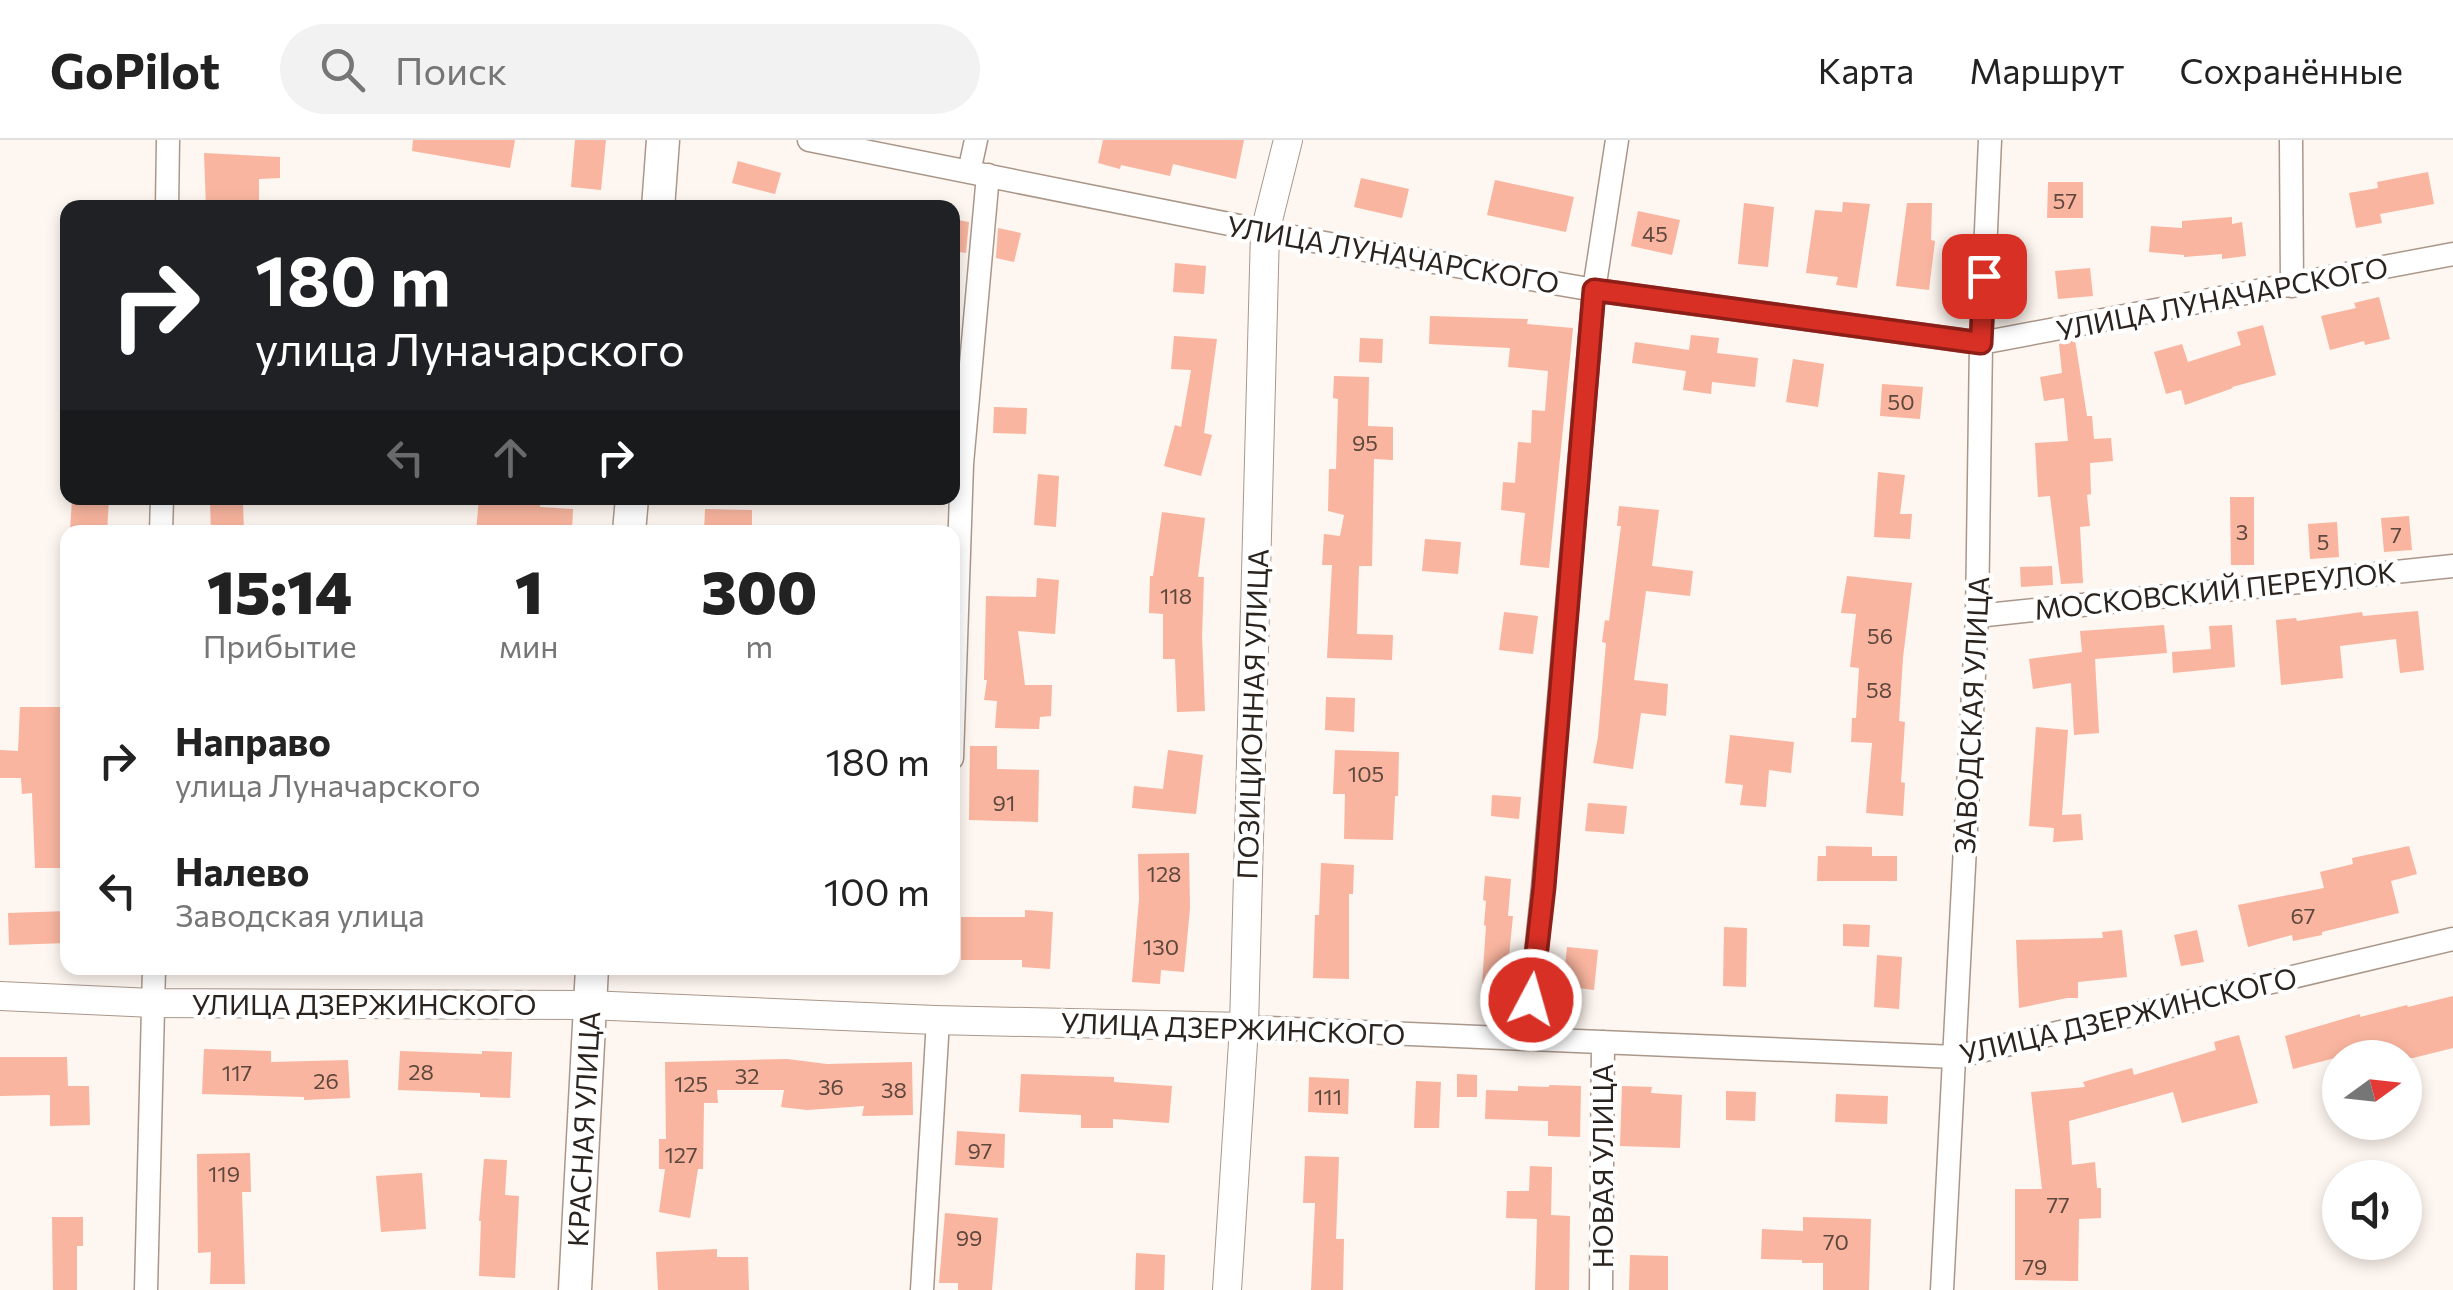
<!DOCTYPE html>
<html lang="ru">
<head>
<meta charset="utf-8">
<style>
	body { margin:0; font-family:Commissioner,sans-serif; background:#f2f2f2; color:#222; height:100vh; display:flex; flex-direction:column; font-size:38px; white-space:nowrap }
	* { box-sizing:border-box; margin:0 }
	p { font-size:32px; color:#767676 }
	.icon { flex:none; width:55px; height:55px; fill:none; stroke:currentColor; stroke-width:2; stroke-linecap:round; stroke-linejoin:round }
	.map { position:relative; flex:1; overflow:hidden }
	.details { position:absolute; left:60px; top:385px; width:900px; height:450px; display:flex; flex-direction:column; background:#fff; border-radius:20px; box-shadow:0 5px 15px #0003 }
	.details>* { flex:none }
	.top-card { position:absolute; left:60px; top:60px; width:900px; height:305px; border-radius:20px; box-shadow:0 5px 15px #0003; background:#202124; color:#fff; overflow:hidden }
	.needle { width:65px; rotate:75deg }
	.controls { position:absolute; left:2322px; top:900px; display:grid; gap:20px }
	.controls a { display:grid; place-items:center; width:100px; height:100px; border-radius:50%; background:#fff; box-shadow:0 5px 15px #0003; font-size:50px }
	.pin { position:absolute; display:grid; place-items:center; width:85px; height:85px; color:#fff; margin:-42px; border-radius:20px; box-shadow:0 5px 15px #0006 }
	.me { position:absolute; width:110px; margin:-55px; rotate:6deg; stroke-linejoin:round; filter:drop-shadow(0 0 8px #0008) }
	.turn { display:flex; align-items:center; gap:35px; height:210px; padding:0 30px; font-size:45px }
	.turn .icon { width:130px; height:130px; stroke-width:2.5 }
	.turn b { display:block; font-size:70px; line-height:85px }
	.lanes { display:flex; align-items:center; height:95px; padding:0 30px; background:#0003; justify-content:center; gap:50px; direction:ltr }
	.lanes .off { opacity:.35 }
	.eta { display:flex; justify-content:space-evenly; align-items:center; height:170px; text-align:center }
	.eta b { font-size:60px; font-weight:800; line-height:70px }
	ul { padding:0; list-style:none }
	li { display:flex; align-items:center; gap:30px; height:130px; padding:0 30px }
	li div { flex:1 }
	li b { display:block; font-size:38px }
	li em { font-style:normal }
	header { display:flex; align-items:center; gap:60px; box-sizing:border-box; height:140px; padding:0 50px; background:#fff; border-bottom:2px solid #e0e0e0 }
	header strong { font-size:48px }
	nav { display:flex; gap:55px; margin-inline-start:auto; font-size:35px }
	.search { width:700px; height:90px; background:#f2f2f2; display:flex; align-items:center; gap:25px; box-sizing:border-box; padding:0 35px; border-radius:55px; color:#767676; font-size:38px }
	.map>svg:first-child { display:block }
</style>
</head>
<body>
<header>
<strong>GoPilot</strong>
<div class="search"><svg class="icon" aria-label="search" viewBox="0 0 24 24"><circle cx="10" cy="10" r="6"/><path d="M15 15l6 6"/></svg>Поиск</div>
<nav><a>Карта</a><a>Маршрут</a><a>Сохранённые</a></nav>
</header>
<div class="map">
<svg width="2453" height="1150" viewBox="0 0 2453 1150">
	<rect width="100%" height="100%" fill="#fef6f0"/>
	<path fill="#f9b59f" d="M413 0H515L510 28 412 11Z
		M575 0H606L601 50 571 47Z
		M1103 0H1244L1236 39 1173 24 1170 36 1121 25 1120 29 1098 23Z
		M204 13 280 17V38L259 39V68H206Z
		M738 21 781 33 775 54 732 43Z
		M2428 32 2434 64 2380 74 2382 83 2356 88 2349 53 2378 48 2377 42Z
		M1361 38 1409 49 1402 78 1354 67Z
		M1495 40 1574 57 1566 92 1487 75Z
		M2048 42H2083V78H2047Z
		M1843 62 1870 64 1857 148 1836 145 1838 137 1806 133 1815 70 1842 72Z
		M1744 63 1774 67 1768 127 1738 124Z
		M1907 63H1932L1931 100 1935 101 1929 150 1896 146Z
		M1638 71 1680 80 1672 115 1631 106Z
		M2232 77V84L2242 82 2246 116 2222 119V114L2184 117V115L2149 112 2151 86 2182 88V81Z
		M952 79 969 82 966 113 952 111Z
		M998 88 1021 93 1014 122 996 118Z
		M1175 123 1206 126 1204 154 1173 152Z
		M2090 128 2093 156 2058 159 2055 131Z
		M2379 157 2390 199 2365 205 2364 201 2330 210 2321 176 2356 168 2354 163Z
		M1430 176 1528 179 1527 184 1573 188 1549 428 1520 425 1525 373 1501 370 1503 342 1515 343 1518 302 1531 303 1532 270 1545 271 1548 231 1508 227 1510 208 1429 204Z
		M2263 185 2276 235 2232 247 2233 248 2185 265 2181 250 2166 254 2154 212 2182 204 2188 222 2241 205 2237 192Z
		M1691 195 1719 198 1717 213 1758 218 1755 247 1712 242 1711 254 1683 250 1686 231 1632 223 1635 202 1689 210Z
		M1174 196 1217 199 1204 293 1212 295 1201 336 1164 326 1175 285 1181 287 1191 230 1171 229Z
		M1360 198 1383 199 1382 223 1359 222Z
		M2075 200 2087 276H2092L2094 299 2111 298 2113 321 2090 323 2091 354 2087 355 2090 386 2080 387 2083 443 2061 444 2050 356 2038 357 2035 303 2068 301 2064 258 2044 261 2040 237 2062 233 2059 204Z
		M1793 219 1824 224 1818 267 1786 262Z
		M1334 236 1369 237 1368 286 1393 287V320L1374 319 1372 426H1359L1357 494 1393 495 1392 520 1327 518 1332 425H1322L1324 394 1340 396 1344 375 1328 371 1329 329H1336L1338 259 1333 258Z
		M1882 244 1923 247 1920 279 1880 276Z
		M994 267 1027 268 1026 294 993 293Z
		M1878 332 1905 335 1900 374H1912L1910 399 1874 397Z
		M1038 334 1059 336 1056 387 1034 385Z
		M2230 357H2254V425H2231Z
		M72 358H109L107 392H70Z
		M479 358H541L540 367 573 369 572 392H476Z
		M210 362H243L244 392H211Z
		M1619 366 1659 370 1652 426 1693 431 1690 456 1646 451 1634 540 1668 544 1666 576 1641 573 1633 629 1593 623 1598 597 1606 503 1602 502 1605 480 1609 481 1621 386H1617Z
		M705 369 752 370V392H704Z
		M1162 372 1205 378 1198 437H1204L1202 496 1205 571 1177 572 1175 519H1163V474L1149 473 1150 436H1153Z
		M2409 376 2412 410 2384 412 2381 378Z
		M2337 382 2339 417 2310 419 2308 384Z
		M1425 399 1461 402 1458 434 1422 431Z
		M2052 426 2053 445 2021 447 2020 427Z
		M1847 436 1912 443 1903 518 1899 581 1905 582 1901 642 1905 643 1903 676 1866 673 1872 603 1851 602 1852 578H1856L1859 528 1850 527 1856 474 1841 473Z
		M1037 438 1059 440 1055 494 1018 491 1025 545H1052L1051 576 1040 577 1039 589 995 588 997 561 984 560 987 540H984L986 456 1036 457Z
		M2418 471 2424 530 2400 533 2396 499 2340 506 2343 538 2281 545 2276 480 2296 478 2297 481 2362 472 2363 476Z
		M1504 472 1538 476 1533 514 1499 510Z
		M2164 485 2167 513 2095 519 2099 593 2074 595 2071 543 2033 549 2029 519 2082 512 2080 491Z
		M2232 485 2235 527 2173 533 2172 512 2211 509 2209 486Z
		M1326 557 1355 558 1354 592 1325 590Z
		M20 567H68V728H35L32 653 22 654 21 638H0V610L18 611Z
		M2036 587 2068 590 2062 675 2081 674 2083 700 2053 702 2054 688 2029 686Z
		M1730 595 1794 602 1791 633 1769 630 1766 667 1740 665 1743 645 1725 643Z
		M970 606H997V629L1039 630 1038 682 969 680Z
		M1168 610 1203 615 1196 674 1132 668 1134 646 1163 649Z
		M1335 610 1399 612 1398 656H1395L1393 700 1344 699 1345 654H1333Z
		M1492 655 1521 657 1519 679 1491 676Z
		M1588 663 1627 666 1624 694 1585 691Z
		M1826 706 1872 707V716H1897V741H1817L1818 716H1826Z
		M2409 706 2417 734 2391 741 2399 773 2322 792V795L2293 801 2292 795 2248 807 2238 765 2324 748 2320 732 2353 724 2352 718Z
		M1189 713 1190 768 1184 832 1161 830 1160 844 1132 842 1139 759 1138 714Z
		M1321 723 1354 725 1353 754H1349V839L1313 838 1315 775H1319Z
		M1485 736 1511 739 1508 776H1513L1506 846 1482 844 1486 786 1484 785 1486 761 1483 760Z
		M1025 770 1053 772 1050 829 1022 827V820H961V777H1025Z
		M68 771V803L9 805 8 773Z
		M1843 784 1870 785 1869 807 1843 806Z
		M1724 787 1747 788 1746 847 1723 846Z
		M2122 790 2127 837 2078 842V858H2067L2019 868 2016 800 2103 798 2102 792Z
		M2197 790 2204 822 2181 826 2174 795Z
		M1567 807 1598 810 1594 850 1563 846Z
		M1877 815 1902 817 1899 869 1874 867Z
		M2453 856V908L2413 918H2393L2392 911 2364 918H2335L2293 929 2285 896 2360 874V877L2407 865 2408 867Z
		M2239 895 2258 963 2182 983 2173 952 2069 981 2072 1025 2095 1022 2097 1048H2101V1078L2079 1079 2078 1141 2015 1140V1049H2042L2031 952 2085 947 2083 942 2132 928 2134 935 2216 910 2214 902Z
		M204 909 271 911V922L348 920 350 958 304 960V957L202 954Z
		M400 911 482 914V911L512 912 510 958 480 957V953L398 950Z
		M0 917H67L68 946H89L90 985 50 986V955L0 956Z
		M787 919 827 924 912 922 913 975 862 976 864 966 807 970 781 967 784 950H717L718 963H704L703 1029H698L690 1078 659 1072 665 1029H659V999H666L665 922Z
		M1021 934 1114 937V942L1172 946 1169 983 1113 979V988H1081V975L1019 972Z
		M1457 934 1477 935V957H1457Z
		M1309 937 1349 939 1348 974 1308 972Z
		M1416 941 1441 942 1439 988H1414Z
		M1549 945 1581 946 1580 997 1548 996V981L1485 979 1486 950 1518 951V946L1549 947Z
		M1622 946 1652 947 1651 953 1682 955 1680 1008 1620 1006Z
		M1726 951 1756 952 1755 981 1726 980Z
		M1836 954 1888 956 1887 984 1835 982Z
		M957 991 1005 994 1004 1028 955 1025Z
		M250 1013 251 1052H242L245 1144H210L211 1112 198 1113 197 1014Z
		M1305 1016 1339 1017 1336 1099H1344L1343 1150H1311L1315 1063H1303Z
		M484 1019 507 1020 505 1055 519 1056 515 1138 479 1136 481 1081H479Z
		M1530 1026 1552 1027 1551 1075 1570 1076 1569 1150H1535L1537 1079 1506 1078 1507 1051H1529Z
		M422 1033 426 1089 381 1092 376 1036Z
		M945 1073 998 1078 992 1150H958V1143H939Z
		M52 1077H83V1106H77V1150H53Z
		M1803 1077 1871 1079 1869 1150H1823V1123H1802V1120L1761 1119 1762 1089 1803 1091Z
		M717 1109V1117H748L749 1150H658L656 1112Z
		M1136 1113 1165 1115 1164 1150H1135Z
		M1630 1115 1668 1116V1150H1629Z"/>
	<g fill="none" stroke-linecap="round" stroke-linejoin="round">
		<g stroke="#aa978a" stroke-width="25">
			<path id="minor" d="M809 0 1319 102 1594 150 1981 203 2453 114
				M2291 0 2292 146
				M969 32 976 0
				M167 68 168 0
				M161 392 162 358
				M1977 476 2453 426
				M952 618 962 324 988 35
				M1244 887 1955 917 2453 799
				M1527 898 1543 747 1594 150 1617 0
				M146 1150 154 828
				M922 1150 938 880
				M1601 1150 1603 902
				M1942 1150 1977 476 1981 203 1990 0"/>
		</g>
		<g stroke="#aa978a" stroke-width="30">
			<path id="tertiary" d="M0 856 153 863 588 865 935 880 1244 887
				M1227 1150 1244 887 1265 92 1288 0"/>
		</g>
		<g stroke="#aa978a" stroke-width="35">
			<path id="secondary" d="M658 68 663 0
				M629 392 632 358
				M575 1150 592 828"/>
		</g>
		<use href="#minor" stroke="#fff" stroke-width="22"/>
		<use href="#tertiary" stroke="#fff" stroke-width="28"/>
		<use href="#secondary" stroke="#fff" stroke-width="32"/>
	</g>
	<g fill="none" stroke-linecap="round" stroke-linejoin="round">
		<g stroke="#8d1f18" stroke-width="25">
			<path id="route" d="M1531 860 1544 747 1594 150 1981 203 1984 136"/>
		</g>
		<use href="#route" stroke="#d93025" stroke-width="18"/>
	</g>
	<g text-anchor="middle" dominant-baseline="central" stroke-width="9" stroke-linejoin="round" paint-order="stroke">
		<g font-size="22" fill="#5e483e">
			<text x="2065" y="60">57</text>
			<text x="1655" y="93">45</text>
			<text x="1901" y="261">50</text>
			<text x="1365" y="302">95</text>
			<text x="2242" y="391">3</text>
			<text x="2396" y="394">7</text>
			<text x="2323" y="401">5</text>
			<text x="1176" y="455">118</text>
			<text x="1880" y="495">56</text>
			<text x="1879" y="549">58</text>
			<text x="1366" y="633">105</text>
			<text x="1004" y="662">91</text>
			<text x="1164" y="733">128</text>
			<text x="2303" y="775">67</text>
			<text x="1161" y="806">130</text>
			<text x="421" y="931">28</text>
			<text x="237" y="932">117</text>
			<text x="747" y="935">32</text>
			<text x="326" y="940">26</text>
			<text x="691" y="943">125</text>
			<text x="831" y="946">36</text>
			<text x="894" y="949">38</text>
			<text x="1328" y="956">111</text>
			<text x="980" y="1010">97</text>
			<text x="681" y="1014">127</text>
			<text x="224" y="1033">119</text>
			<text x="2058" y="1064">77</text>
			<text x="969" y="1097">99</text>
			<text x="1836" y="1101">70</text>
			<text x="2035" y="1126">79</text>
		</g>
		<g font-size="28" fill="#2a231e" stroke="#fff">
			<text transform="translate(1393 114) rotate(10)">УЛИЦА ЛУНАЧАРСКОГО</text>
			<text transform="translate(2222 158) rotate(-11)">УЛИЦА ЛУНАЧАРСКОГО</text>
			<text transform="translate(2215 450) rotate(-6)">МОСКОВСКИЙ ПЕРЕУЛОК</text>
			<text transform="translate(1252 574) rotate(-88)">ПОЗИЦИОННАЯ УЛИЦА</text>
			<text transform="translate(1971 575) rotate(-87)">ЗАВОДСКАЯ УЛИЦА</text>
			<text x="364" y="864">УЛИЦА ДЗЕРЖИНСКОГО</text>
			<text transform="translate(2128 875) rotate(-13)">УЛИЦА ДЗЕРЖИНСКОГО</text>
			<text transform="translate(1233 888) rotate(2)">УЛИЦА ДЗЕРЖИНСКОГО</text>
			<text transform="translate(583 989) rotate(-87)">КРАСНАЯ УЛИЦА</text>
			<text transform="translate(1602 1026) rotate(-90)">НОВАЯ УЛИЦА</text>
		</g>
	</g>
</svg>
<div class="controls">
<a><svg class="needle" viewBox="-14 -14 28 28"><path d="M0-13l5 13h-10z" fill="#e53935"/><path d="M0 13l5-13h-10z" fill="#767676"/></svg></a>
<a><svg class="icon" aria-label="sound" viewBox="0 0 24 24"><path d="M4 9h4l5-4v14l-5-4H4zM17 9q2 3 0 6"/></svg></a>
</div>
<div class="pin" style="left:1984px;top:136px;background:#d93025"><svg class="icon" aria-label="arrive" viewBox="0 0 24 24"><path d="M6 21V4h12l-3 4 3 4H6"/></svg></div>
<svg class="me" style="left:1531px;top:860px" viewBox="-20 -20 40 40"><circle r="17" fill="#d93025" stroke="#fff" stroke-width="3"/><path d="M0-11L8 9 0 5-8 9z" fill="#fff"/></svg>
<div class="top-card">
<div class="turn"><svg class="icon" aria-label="right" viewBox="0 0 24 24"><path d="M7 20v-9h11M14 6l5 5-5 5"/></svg><div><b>180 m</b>улица Луначарского</div></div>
<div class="lanes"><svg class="icon off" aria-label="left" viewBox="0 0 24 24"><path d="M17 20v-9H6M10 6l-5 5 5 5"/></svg><svg class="icon off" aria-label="ahead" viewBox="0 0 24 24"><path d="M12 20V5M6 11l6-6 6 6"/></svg><svg class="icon" aria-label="right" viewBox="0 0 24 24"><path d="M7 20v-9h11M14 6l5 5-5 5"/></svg></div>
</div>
<section class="details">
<div class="eta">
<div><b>15:14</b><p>Прибытие</p></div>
<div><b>1</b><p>мин</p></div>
<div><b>300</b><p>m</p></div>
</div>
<ul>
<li><svg class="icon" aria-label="right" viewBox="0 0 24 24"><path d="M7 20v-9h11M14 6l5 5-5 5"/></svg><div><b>Направо</b><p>улица Луначарского</p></div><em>180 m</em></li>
<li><svg class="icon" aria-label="left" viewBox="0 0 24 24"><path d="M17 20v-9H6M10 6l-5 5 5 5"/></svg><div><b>Налево</b><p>Заводская улица</p></div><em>100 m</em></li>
</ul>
</section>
</div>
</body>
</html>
